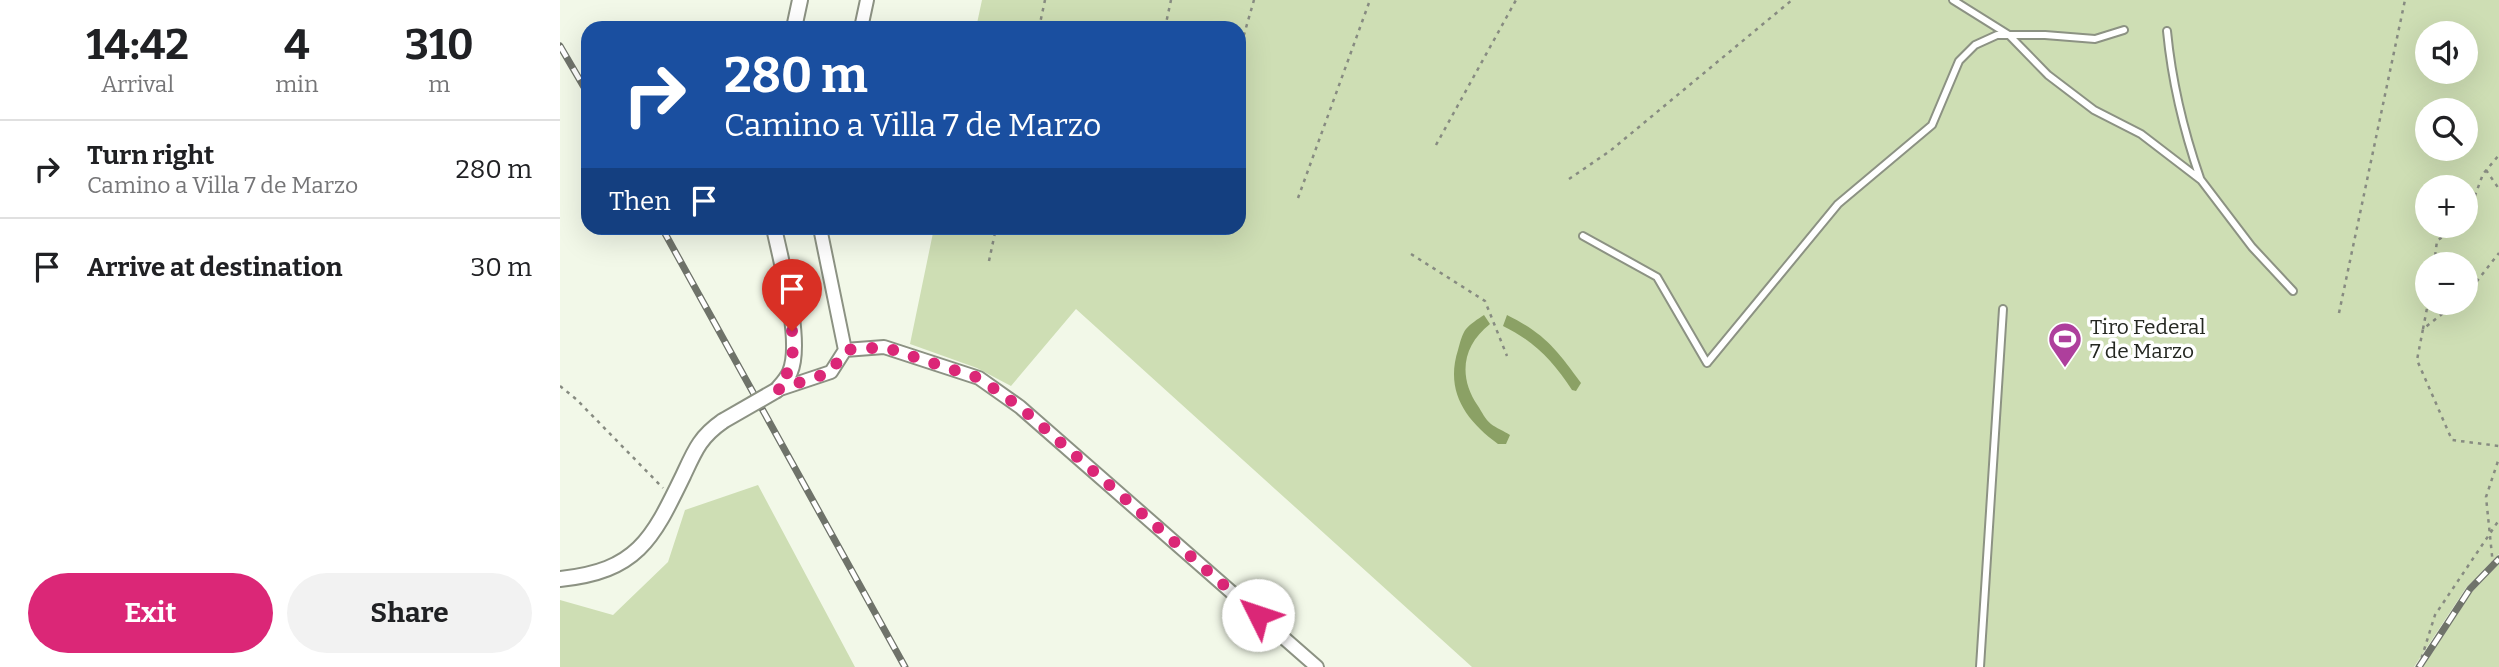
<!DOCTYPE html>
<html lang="en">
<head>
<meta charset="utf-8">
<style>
	body { margin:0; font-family:Bitter,serif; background:#f2f2f2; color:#202124; height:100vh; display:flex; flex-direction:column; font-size:26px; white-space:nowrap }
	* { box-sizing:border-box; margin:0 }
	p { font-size:23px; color:#757577 }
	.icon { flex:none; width:38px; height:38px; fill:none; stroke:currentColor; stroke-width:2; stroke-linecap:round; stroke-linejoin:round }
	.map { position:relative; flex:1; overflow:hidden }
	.side { display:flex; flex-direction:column; background:#fff; width:560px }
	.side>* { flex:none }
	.banner { position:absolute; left:21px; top:21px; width:665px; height:214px; border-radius:21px; box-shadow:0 7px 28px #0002; background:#1a4fa0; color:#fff; overflow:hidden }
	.tools { position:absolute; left:1855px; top:21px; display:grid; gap:14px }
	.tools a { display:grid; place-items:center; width:63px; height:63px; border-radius:50%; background:#fff; box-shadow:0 7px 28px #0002; font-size:35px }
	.pin { position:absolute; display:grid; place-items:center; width:60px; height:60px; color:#fff; margin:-72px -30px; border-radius:50% 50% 50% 0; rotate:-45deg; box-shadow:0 0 7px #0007 }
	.pin .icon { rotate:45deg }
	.me { position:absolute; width:77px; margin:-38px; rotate:311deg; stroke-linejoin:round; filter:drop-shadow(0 0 5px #0008) }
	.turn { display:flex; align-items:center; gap:24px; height:147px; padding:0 28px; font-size:32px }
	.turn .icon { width:91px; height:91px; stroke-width:2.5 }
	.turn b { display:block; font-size:49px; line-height:60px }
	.then { display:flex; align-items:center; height:66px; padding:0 28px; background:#0003; gap:14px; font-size:26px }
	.eta { display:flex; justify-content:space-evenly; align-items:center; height:119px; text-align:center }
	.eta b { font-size:42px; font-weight:700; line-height:49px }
	.primary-button { display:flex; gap:14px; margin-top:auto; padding:14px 28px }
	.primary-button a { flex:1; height:80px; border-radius:42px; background:#db2777; color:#fff; font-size:28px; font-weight:700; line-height:80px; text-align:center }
	.primary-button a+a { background:#f2f2f2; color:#202124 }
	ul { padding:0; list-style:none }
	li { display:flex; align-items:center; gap:21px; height:98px; padding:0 28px; border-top:2px solid #e0e0e0 }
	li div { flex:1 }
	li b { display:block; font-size:26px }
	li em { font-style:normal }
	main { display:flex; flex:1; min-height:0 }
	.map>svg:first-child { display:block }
</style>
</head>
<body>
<main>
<section class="side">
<div class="eta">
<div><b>14:42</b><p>Arrival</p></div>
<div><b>4</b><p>min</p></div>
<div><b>310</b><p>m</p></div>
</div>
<ul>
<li><svg class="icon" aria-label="right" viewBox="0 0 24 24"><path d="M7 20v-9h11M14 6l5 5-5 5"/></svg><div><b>Turn right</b><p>Camino a Villa 7 de Marzo</p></div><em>280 m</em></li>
<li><svg class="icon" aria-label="arrive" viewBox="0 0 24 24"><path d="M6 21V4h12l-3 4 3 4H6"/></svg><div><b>Arrive at destination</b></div><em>30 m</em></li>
</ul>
<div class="primary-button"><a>Exit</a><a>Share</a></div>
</section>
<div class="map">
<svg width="1939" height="667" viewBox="0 0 1939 667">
	<rect width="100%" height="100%" fill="#f2f8e8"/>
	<path fill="#cedeb4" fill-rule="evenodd" d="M422 0H1939V554L1906 588 1854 667H912L516 309 451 386 417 368 350 344 374 228H679V28H416ZM1867 33H1906V72H1867ZM1867 110H1906V149H1867ZM1867 187H1906V226H1867ZM1867 264H1906V303H1867Z
		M198 485 295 667H0V600L53 615 108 562 125 510Z
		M1939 564V667H1863L1912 592Z"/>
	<path fill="#8ba165" d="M924 315 930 324C902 346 898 377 918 406 922 412 925 419 931 424 936 428 944 431 950 435L946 444H938C905 420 885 391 898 350 900 343 902 334 906 329 910 324 918 319 924 315Z
		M947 315C985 334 996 349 1021 383L1016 391 1012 390C993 361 974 341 943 326Z"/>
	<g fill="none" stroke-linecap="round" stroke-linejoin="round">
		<g stroke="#8c9283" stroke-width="10">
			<path id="service" d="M1393 0 1449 35 1488 75 1534 110 1581 134 1641 180 1692 247 1733 291
				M1607 31C1612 83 1623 129 1640 178
				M1023 236 1097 277 1147 363 1278 204 1372 125 1399 61 1415 45 1437 35H1485L1535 39 1564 30
				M1420 667 1443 309"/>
		</g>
		<g stroke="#8c9283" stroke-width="16">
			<path id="minor" d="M301 28 307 0
				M285 350 324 347 419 378 460 407 757 667
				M217 390 271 372 285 350 260 228"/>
		</g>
		<g stroke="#8c9283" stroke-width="18">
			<path id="tertiary" d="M234 28 240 0
				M214 228C221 261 243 342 230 372 227 379 221 385 217 390
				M0 579C77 571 92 540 123 476 135 450 140 437 163 421"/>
		</g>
		<path stroke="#878b81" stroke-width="2.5" stroke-dasharray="3.5 5" stroke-linecap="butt" d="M479 28 485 0
			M605 28 611 0
			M679 52 694 0
			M876 145 956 0
			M1926 170 1939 189
			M1009 179 1050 151 1232 0
			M738 198 810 0
			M1906 220 1923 174 1939 155
			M851 254 925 301 947 356
			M429 261 436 228
			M1874 264 1877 241 1896 226
			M1906 295 1939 253
			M1896 303 1863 329 1857 360 1892 440 1939 446
			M1779 313 1845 0
			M1863 329 1868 303
			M0 386 16 399 103 488
			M1933 565 1926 497 1939 458
			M1859 666 1875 615 1939 520"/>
		<use href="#service" stroke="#fff" stroke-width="6"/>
		<use href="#minor" stroke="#fff" stroke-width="12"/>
		<use href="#tertiary" stroke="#fff" stroke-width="14"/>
		<g stroke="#6f736a" stroke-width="7">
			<path id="rail" d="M0 46 28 94
				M102 228 345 667
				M1859 667 1910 589 1939 559"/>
		</g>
		<use href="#rail" stroke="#fff" stroke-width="4.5" stroke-dasharray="13" stroke-linecap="butt"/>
		<g stroke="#8c9283" stroke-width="18" stroke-linecap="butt">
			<path id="tertiary-bridge" d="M163 421 217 390"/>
		</g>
		<use href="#tertiary-bridge" stroke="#fff" stroke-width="14"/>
	</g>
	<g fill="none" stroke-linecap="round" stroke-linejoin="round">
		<path stroke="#db2777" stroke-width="12" stroke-dasharray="0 21.6" d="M232 331C235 356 231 370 217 390L271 372 285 350 324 347 348 355 419 378 460 407 698 615"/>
	</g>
	<defs>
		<g id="stadium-pin" transform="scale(1.75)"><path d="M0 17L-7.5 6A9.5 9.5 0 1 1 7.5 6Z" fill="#ae3f9c" stroke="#fff"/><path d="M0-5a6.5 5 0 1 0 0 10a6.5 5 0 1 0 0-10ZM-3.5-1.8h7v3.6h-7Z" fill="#fff"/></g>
	</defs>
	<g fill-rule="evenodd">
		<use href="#stadium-pin" x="1505" y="339"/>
	</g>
	<g text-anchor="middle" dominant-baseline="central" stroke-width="7" stroke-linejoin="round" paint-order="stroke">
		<g font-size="21" fill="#252822" stroke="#fff" text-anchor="start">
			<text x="1530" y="327">Tiro Federal<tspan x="1530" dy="24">7 de Marzo</tspan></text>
		</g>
	</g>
</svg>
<div class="tools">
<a><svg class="icon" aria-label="sound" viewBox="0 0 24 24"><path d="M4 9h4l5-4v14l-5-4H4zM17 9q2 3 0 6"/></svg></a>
<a><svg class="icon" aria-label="search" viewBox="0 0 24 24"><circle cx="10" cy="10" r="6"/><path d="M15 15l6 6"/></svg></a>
<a>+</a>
<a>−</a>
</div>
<div class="pin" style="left:232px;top:331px;background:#d93025"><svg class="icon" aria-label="arrive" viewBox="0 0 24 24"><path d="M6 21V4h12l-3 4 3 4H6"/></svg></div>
<svg class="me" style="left:698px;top:615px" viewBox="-20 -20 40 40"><circle r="19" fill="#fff"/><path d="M0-13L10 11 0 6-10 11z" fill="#db2777"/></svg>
<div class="banner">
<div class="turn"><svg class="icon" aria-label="right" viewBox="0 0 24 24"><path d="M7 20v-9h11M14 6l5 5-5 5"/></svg><div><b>280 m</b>Camino a Villa 7 de Marzo</div></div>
<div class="then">Then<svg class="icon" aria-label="arrive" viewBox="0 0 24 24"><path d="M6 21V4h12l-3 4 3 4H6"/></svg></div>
</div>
</div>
</main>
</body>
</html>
